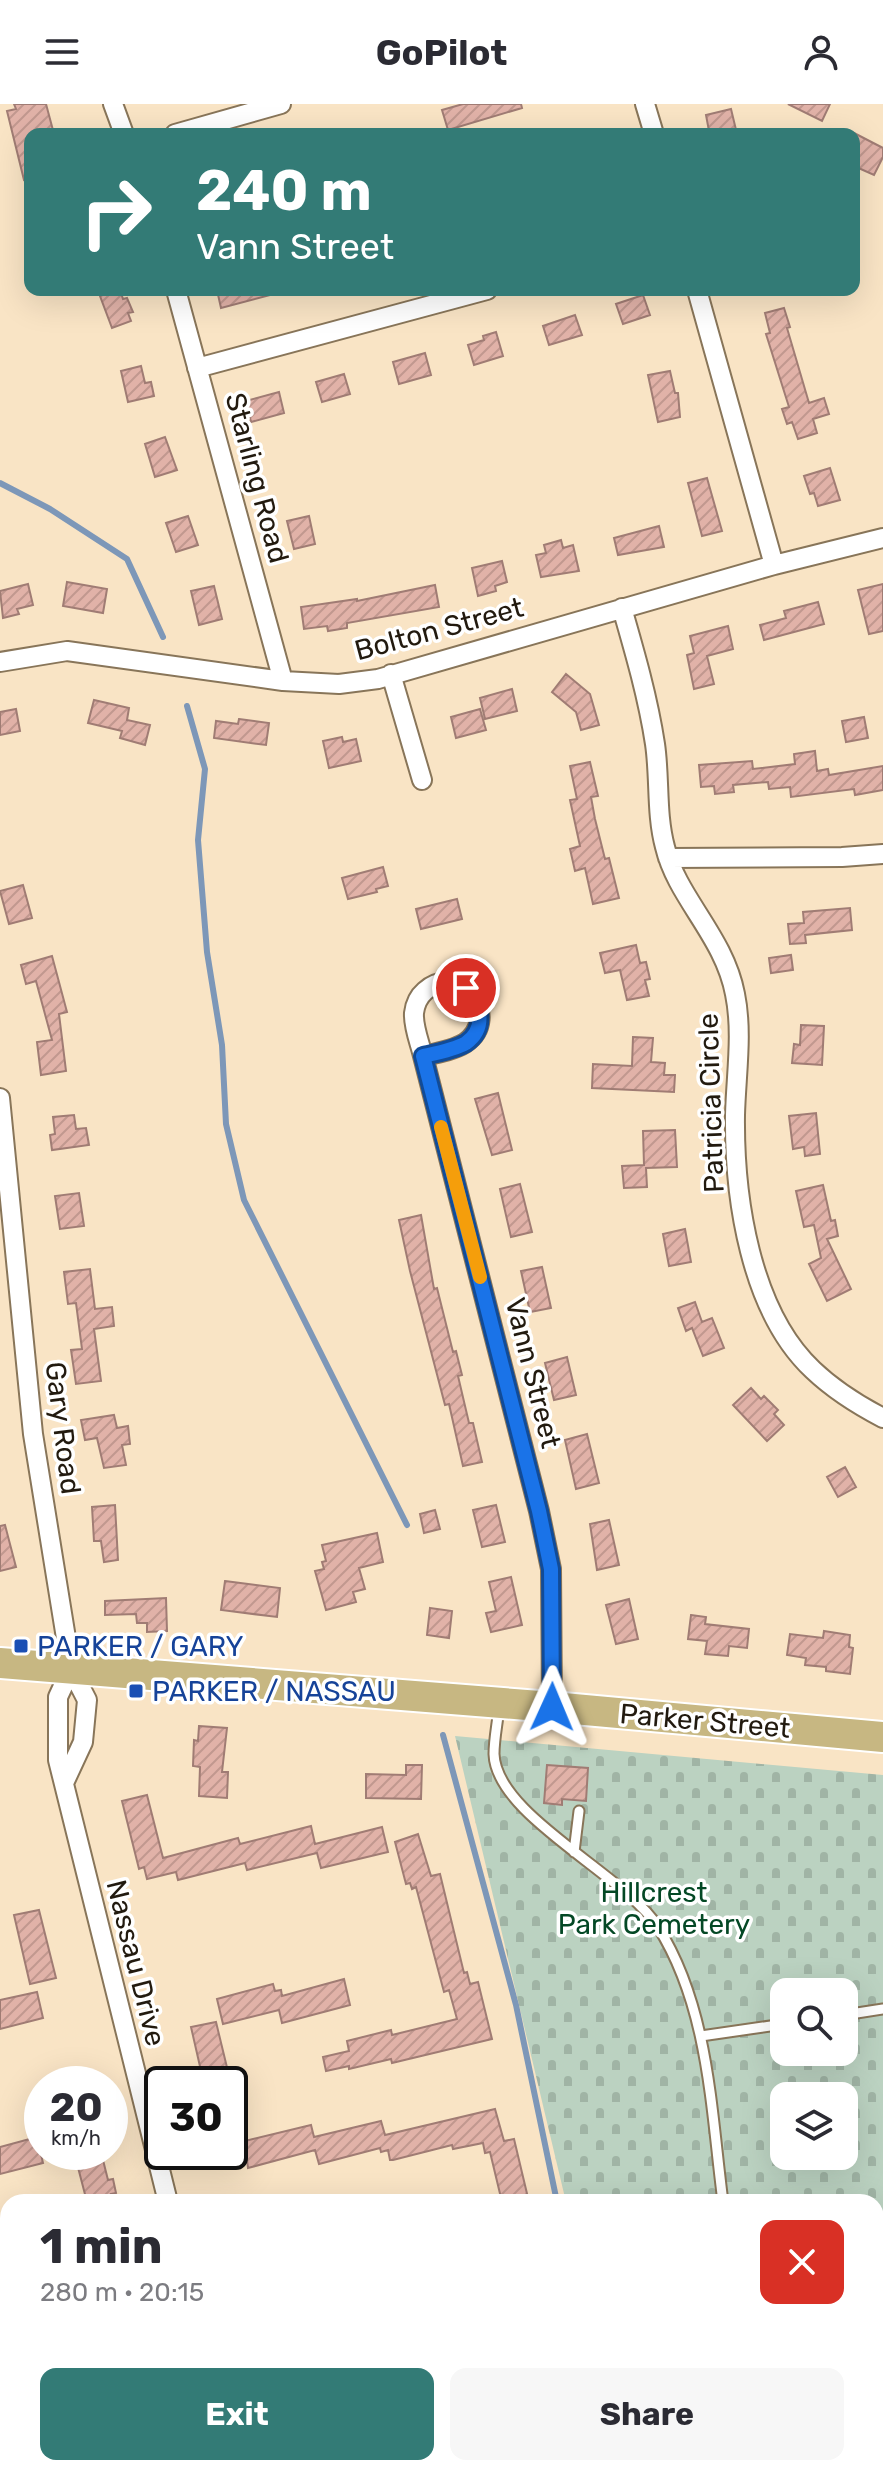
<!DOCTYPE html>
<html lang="en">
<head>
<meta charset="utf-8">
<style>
	body { margin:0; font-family:Rubik,sans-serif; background:#f7f7f7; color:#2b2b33; height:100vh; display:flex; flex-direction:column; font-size:30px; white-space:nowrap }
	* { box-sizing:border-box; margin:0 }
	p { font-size:26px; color:#7c7c81 }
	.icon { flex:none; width:44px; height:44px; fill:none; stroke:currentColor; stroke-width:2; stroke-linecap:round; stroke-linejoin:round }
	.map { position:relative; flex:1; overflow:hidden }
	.sheet { position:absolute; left:0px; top:2090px; width:884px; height:282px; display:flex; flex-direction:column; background:#fff; border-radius:24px 24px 0 0; box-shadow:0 8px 32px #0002 }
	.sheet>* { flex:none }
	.hud { position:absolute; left:24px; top:24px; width:836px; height:168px; border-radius:16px; box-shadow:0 8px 32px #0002; background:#337b76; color:#fff; overflow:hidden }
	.buttons { position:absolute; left:770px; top:1874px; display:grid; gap:16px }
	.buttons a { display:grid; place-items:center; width:88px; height:88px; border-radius:16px; background:#fff; box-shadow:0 8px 32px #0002; font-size:40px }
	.speed { position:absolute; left:24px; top:1962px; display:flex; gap:16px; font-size:40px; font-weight:700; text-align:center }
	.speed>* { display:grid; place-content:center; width:104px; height:104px; border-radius:50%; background:#fff; box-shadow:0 8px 32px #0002; line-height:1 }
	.speed small { font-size:20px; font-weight:400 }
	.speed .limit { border:4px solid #111; border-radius:12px; background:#fff; color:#111 }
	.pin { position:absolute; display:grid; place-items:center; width:68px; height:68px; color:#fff; margin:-34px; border:4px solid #fff; border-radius:50%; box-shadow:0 2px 8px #0007 }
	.me { position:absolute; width:88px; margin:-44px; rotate:1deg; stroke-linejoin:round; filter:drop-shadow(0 0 6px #0008) }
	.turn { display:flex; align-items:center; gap:28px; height:168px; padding:0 40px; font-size:36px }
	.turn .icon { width:104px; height:104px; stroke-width:2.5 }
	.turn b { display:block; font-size:56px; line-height:68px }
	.round { display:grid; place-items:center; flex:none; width:84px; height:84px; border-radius:16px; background:#f7f7f7 }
	.summary { display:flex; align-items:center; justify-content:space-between; height:136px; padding:0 40px }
	h1 { font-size:48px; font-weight:700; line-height:60px }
	.button { display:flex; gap:16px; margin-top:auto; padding:16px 40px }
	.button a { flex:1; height:92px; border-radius:16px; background:#337b76; color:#fff; font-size:32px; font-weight:700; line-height:92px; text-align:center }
	.button a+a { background:#f7f7f7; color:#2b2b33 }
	header { display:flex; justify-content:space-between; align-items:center; height:104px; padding:0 40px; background:#fff; font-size:36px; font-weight:700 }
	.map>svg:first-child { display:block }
</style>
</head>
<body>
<header><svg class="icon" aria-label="menu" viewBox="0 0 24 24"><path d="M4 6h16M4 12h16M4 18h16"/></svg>GoPilot<svg class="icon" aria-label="person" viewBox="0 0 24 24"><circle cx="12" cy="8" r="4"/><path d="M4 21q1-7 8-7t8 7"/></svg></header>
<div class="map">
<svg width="883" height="2371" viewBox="0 0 883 2371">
	<defs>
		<pattern id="cemetery-stones" width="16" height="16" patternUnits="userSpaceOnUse" patternTransform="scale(2)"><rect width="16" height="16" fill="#bbd2c1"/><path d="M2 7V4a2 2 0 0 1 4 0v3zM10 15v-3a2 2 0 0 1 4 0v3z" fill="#a0b4a5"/></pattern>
		<pattern id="building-hatch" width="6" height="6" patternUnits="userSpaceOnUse" patternTransform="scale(2)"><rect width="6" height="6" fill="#e1b2a8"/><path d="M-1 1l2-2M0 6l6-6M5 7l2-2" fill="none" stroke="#c1988f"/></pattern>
	</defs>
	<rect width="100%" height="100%" fill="#f9e4c5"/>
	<path fill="url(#cemetery-stones)" fill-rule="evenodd" d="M455 1632 883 1671V2371H638L636 2364H876V2098H566ZM784 1888H844V1948H784ZM784 1992H844V2052H784Z"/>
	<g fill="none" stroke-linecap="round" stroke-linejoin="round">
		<path stroke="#7d97b8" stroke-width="6" d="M0 379 50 405 127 455 163 533
			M187 602 205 665 198 736 207 848 222 941 226 1020 244 1096 407 1421
			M443 1631 516 1901 557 2098
			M632 2364 634 2371"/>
	</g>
	<path fill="url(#building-hatch)" stroke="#a07c74" stroke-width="2" d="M14 0H46L54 30H30V75L24 76 7 7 16 5Z
		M463 0H521L522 4 448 26 442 6Z
		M788 0H830L822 17Z
		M731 5 737 30H715L714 26 709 27 706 11Z
		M854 29 883 44V53L874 71 854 62Z
		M115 186H120L123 195 127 194 133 208 128 209 131 217 112 224 100 192Z
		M217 186H269L270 191 221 204Z
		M643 191 650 211 623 220 616 200Z
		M784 204 790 223 787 224 809 299 824 294 829 310 813 315 817 329 798 335 792 318 787 320 782 305 789 303 766 230 770 229 765 209Z
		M575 211 582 231 549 241 543 222Z
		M496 228 503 252 474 261 468 241 484 236 483 232Z
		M425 249 431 271 399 280 393 258Z
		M141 262 145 279 151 278 154 292 128 298 121 267Z
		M670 267 675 289H678L680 313 658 318 648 271Z
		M344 270 350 290 322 298 316 278Z
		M279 288 284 309 251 318 246 297Z
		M165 333 177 366 155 373 145 340Z
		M830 364 840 396 818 402 814 389 810 390 804 372Z
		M707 374 722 427 702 432 688 379Z
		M188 412 198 441 176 448 166 419Z
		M309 412 315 440 294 445 287 417Z
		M659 422 664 443 618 451 614 434Z
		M561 436 563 444 573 441 579 467 541 473 536 451 546 449 544 441Z
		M502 457 507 478 495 482 496 487 478 492 472 464Z
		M67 478 107 485 103 509 63 502Z
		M28 480 33 501 17 505 19 510 3 514 0 487Z
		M883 480V527L869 530 858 486Z
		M435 481 439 503 347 519V524L328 527 327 522 304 525 301 503 357 495V497Z
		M214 482 222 515 199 521 191 487Z
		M818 498 824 520 764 536 760 521 786 514 784 507Z
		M728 522 733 545 707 552 714 580 694 585 687 551 694 549 690 532Z
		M566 570 590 590 599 621 581 626 576 608 552 588Z
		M512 585 517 607 485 615 480 594Z
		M94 596 129 604 127 616 150 621 145 641 120 634 122 627 88 619Z
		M16 605 20 627 0 631V608Z
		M480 605 486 626 456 634 451 613Z
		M864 613 868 634 846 638 842 617Z
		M239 615 269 619 266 641 214 634 216 617 238 620Z
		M342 633 343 638 356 635 361 657 329 664 323 637Z
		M815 647 817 667 828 665 829 671 883 662V686L855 691 854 685 791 693 790 683 769 685 768 678 733 681 734 688 715 690 714 682 701 683 699 661 752 657 753 665 795 660 794 650Z
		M590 658 598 692 591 693 595 715 605 755 609 754 619 794 593 800 585 764 575 767 570 745 580 742 570 696 577 695 570 662Z
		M383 763 388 782 376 785 377 788 348 795 342 774Z
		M23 781 32 814 9 820 0 787Z
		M457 795 462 815 421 825 416 805Z
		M850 804 852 826 805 831 806 839 790 840 788 820 804 819 803 808Z
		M636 841 640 859 646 858 650 875 645 876 649 892 627 896 620 866 605 869 600 849Z
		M791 851 793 866 771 869 769 854Z
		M52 852 67 908 59 910 66 967 41 971 37 938 52 936 36 877 26 880 21 861Z
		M801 921 824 922 822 961 792 959 794 940 800 941Z
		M633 933 653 934 651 958 665 959 664 971H675L674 988 592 984 593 960 632 962Z
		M498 989 512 1046 492 1051 475 995Z
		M816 1009 820 1050 805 1052 804 1043 793 1045 789 1012Z
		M74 1011 76 1025 86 1024 89 1041 52 1046 50 1031 55 1030 53 1013Z
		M675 1026 677 1063 646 1064 647 1083 624 1084 622 1062 644 1061 643 1027Z
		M520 1080 532 1128 511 1133 500 1085Z
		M823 1081 831 1117 835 1116 838 1132 827 1135 851 1185 827 1197 809 1160 821 1154 814 1121 804 1123 796 1087Z
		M79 1089 84 1122 60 1125 55 1092Z
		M421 1111 434 1185 437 1184 453 1248 456 1247 462 1271 458 1272 469 1319H473L482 1358 463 1362 449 1300 445 1301 410 1167 399 1116Z
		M685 1125 691 1158 669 1162 663 1130Z
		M542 1163 551 1204 530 1208 521 1167Z
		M90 1165 95 1205 112 1203 114 1222 94 1225 101 1277 76 1280 71 1246 82 1245 76 1199 68 1200 64 1168Z
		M695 1198 702 1218 712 1214 724 1244 703 1252 692 1224 686 1227 678 1204Z
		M567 1253 576 1291 554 1296 545 1259Z
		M751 1284 761 1295 764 1292 778 1306 774 1310 784 1321 767 1337 733 1301Z
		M114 1311 117 1324 128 1322 130 1340 122 1341 126 1361 104 1364 97 1334 85 1336 81 1316Z
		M587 1330 599 1379 576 1385 565 1336Z
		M845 1363 856 1383 838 1393 827 1373Z
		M115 1401 118 1456 104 1458 101 1437H94L92 1403Z
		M496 1401 505 1438 482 1443 473 1406Z
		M435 1406 440 1425 424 1429 420 1410Z
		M609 1416 619 1461 597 1466 590 1420Z
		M5 1421 16 1463 0 1467V1422Z
		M377 1429 383 1458 359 1464 365 1485 353 1488 356 1498 326 1506 315 1467 324 1465 322 1458 326 1457 322 1441Z
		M511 1473 522 1521 491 1528 486 1509 496 1507 489 1478Z
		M225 1477 280 1484 277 1513 221 1506Z
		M166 1494 167 1527 147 1528V1519H137L136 1510 105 1511V1497Z
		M629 1495 638 1535 616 1540 606 1501Z
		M430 1504 452 1507 449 1534 427 1531Z
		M691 1511 706 1513 705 1520 749 1525 747 1544 729 1542 728 1552 705 1550 707 1537 688 1535Z
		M824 1527 850 1531 849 1543 853 1544 850 1570 826 1567V1563L805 1561 806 1554 787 1551 790 1530 823 1534Z
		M199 1622 227 1624 222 1668H228L227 1694 199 1692 200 1663 193 1662 194 1636 198 1637Z
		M406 1661H422L421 1695 366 1694V1670L406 1671Z
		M547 1661 588 1664 586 1697 562 1695V1701L544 1699Z
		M147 1691 163 1754 238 1734 240 1740 311 1722 315 1740 382 1723 388 1748 321 1764 317 1749 247 1766 245 1759 178 1776 176 1768 147 1775 144 1763 139 1765 122 1697Z
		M418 1730 431 1772 440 1770 464 1869 467 1868 470 1880 478 1878 492 1935 392 1959 391 1955 349 1965V1962L326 1967 323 1953 349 1947 347 1937 391 1926 392 1931 457 1915 449 1886 444 1888 416 1783 412 1785 410 1779 406 1780 395 1738Z
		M39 1806 56 1874 30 1880 14 1811Z
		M344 1875 350 1901 282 1919 279 1906 223 1920 217 1895 273 1880 275 1887 281 1886 282 1892Z
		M37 1888 43 1914 0 1925V1896Z
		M216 1918 231 1980H204L191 1923Z
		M230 1998H236L245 2037 311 2021 314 2033 381 2017 385 2031 495 2005 504 2037 514 2035 529 2098H502L490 2048 485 2049 483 2039 453 2045 452 2041 393 2056H390L388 2046 381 2048 380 2044 319 2060 315 2046 248 2064 247 2056 233 2059 230 2048Z
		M37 2033 43 2059 0 2070V2043Z
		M74 2048H101L108 2076 113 2075 116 2089 111 2090 114 2098H87Z"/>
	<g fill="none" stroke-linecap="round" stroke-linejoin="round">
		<g stroke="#887559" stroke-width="13">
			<path id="service" d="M499 1602C498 1617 494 1634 494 1650 496 1712 626 1771 658 1823 709 1904 711 2006 723 2098
				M574 1748 579 1707
				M844 1911 883 1905
				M701 1932 784 1920
				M876 2360 883 2363"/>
		</g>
		<g stroke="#887559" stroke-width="22">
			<path id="minor" d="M113 0 124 30
				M645 0 654 30
				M175 30 281 0
				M176 186 283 577
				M697 186 774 461
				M197 264 487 186
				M622 504C635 549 648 594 655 640 660 674 656 710 665 743 677 794 724 832 735 890 743 929 736 971 735 1011 734 1093 750 1207 813 1266 834 1286 858 1301 883 1314
				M0 558 67 547 283 577 339 580 378 575 774 461 883 434
				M391 570 422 676
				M668 754 842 753 883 750
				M423 952C437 949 454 946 465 939 503 913 459 857 425 887 418 893 415 901 414 909 413 923 420 939 423 952L539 1407 551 1465 552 1603
				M0 994 33 1330 71 1565 87 1596 83 1638 64 1679
				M71 1565 58 1593V1656L168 2098
				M235 2364 237 2371"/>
		</g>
		<g stroke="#fff" stroke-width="34">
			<path id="primary" d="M0 1559 552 1603 883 1633"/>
		</g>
		<use href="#service" stroke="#fff" stroke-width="9"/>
		<use href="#minor" stroke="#fff" stroke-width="18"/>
		<use href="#primary" stroke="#c7b782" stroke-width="30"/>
	</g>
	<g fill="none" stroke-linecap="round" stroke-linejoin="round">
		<g stroke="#114b97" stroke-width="20">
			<path id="route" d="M466 884C482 899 486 925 466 939 454 946 437 949 423 952L539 1407 551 1465 552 1603"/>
		</g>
		<use href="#route" stroke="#1a73e8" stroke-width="14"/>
		<path stroke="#f59e0b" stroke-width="14" d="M441 1023 480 1173"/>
	</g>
	<g fill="#1a4fb4" stroke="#fff" stroke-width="3">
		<rect x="13" y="1534" width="16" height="16" rx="4"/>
		<rect x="128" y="1579" width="16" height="16" rx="4"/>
	</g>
	<g text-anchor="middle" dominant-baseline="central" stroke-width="7" stroke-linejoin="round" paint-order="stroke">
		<g font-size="28" fill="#221a0f" stroke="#fff">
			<text transform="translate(257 374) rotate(75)">Starling Road</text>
			<text transform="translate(439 525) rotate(-15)">Bolton Street</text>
			<text transform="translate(711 999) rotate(-92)">Patricia Circle</text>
			<text transform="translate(533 1269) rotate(76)">Vann Street</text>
			<text transform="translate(63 1324) rotate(83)">Gary Road</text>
			<text transform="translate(705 1617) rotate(5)">Parker Street</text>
			<text transform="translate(136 1859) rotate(76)">Nassau Drive</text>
		</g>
		<g font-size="28" fill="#164399" stroke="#fff" text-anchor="start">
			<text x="37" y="1542">PARKER / GARY</text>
			<text x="152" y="1587">PARKER / NASSAU</text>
		</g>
		<g font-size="28" fill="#044825" stroke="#fff">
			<text x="654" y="1788">Hillcrest<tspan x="654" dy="32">Park Cemetery</tspan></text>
		</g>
	</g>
</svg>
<div class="buttons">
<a><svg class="icon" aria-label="search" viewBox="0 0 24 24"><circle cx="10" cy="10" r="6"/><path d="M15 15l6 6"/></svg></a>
<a><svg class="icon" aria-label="layers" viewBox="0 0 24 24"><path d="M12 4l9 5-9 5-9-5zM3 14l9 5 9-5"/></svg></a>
</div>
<div class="speed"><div>20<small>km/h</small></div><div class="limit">30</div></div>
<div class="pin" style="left:466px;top:884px;background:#d93025"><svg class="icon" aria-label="arrive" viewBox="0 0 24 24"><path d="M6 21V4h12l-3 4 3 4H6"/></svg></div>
<svg class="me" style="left:552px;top:1603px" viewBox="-20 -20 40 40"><path d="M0-17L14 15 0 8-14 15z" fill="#1a73e8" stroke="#fff" stroke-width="4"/></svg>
<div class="hud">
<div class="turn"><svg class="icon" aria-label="right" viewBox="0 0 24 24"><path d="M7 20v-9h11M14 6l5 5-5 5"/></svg><div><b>240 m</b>Vann Street</div></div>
</div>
<section class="sheet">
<div class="summary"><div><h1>1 min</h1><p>280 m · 20:15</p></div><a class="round" style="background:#d93025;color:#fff"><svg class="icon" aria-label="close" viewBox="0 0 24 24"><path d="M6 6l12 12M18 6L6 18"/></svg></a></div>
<div class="button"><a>Exit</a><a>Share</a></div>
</section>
</div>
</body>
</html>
